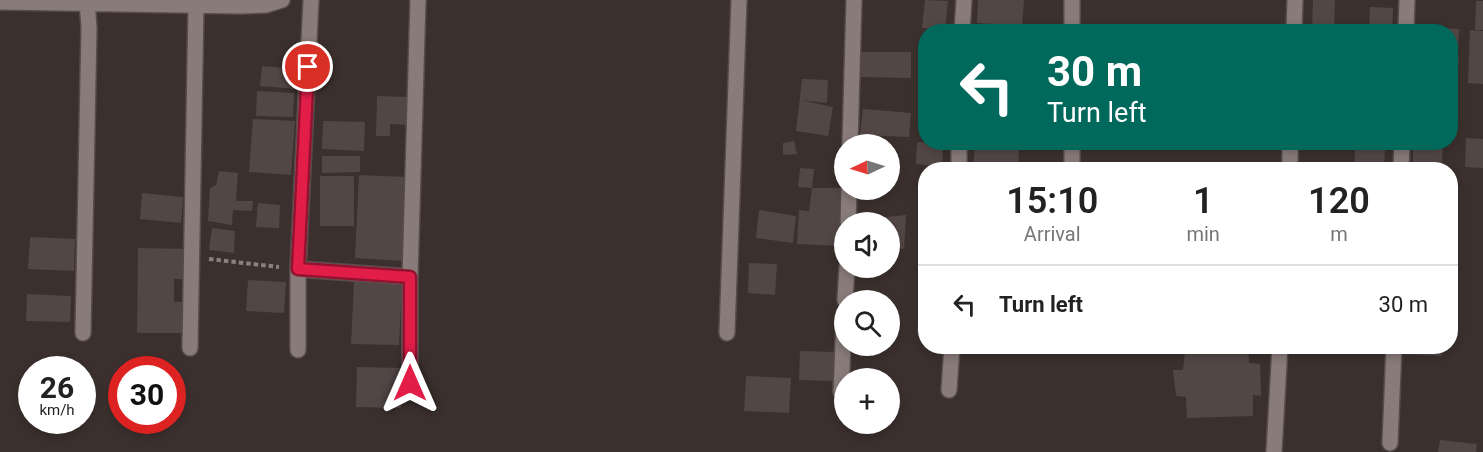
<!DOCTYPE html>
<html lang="en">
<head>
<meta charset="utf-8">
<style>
	body { margin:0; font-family:Roboto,sans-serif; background:#f6f6f6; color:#222; height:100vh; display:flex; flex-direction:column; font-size:22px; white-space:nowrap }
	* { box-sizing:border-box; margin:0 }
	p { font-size:20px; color:#767676 }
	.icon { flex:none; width:33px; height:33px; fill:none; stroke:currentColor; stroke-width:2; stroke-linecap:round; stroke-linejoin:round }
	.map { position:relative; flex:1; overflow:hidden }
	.drawer { position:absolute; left:918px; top:162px; width:540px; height:192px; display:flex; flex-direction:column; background:#fff; border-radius:24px; box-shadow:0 3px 9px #0003 }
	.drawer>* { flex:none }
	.banner { position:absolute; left:918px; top:24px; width:540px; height:126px; border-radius:24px; box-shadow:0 3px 9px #0003; background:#00695c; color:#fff; overflow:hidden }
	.needle { width:39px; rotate:266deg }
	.fabs { position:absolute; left:834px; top:134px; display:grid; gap:12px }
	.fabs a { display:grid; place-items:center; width:66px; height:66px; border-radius:50%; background:#fff; box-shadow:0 3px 9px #0003; font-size:30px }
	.speed { position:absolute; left:18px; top:356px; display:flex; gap:12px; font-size:30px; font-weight:700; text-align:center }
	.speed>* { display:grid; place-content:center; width:78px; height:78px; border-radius:50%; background:#fff; box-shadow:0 3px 9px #0003; line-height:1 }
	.speed small { font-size:15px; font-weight:400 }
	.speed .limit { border:9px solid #d22; background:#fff; color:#111 }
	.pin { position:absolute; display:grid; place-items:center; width:51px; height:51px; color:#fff; margin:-26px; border:3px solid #fff; border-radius:50%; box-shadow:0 2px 6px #0007 }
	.me { position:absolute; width:66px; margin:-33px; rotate:0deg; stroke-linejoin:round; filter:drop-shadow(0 0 4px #0008) }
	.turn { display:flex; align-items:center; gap:21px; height:126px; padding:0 30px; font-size:27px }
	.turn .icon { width:78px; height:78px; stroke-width:2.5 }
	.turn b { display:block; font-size:42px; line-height:51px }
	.eta { display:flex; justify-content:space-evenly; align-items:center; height:102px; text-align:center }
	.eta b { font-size:36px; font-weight:600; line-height:42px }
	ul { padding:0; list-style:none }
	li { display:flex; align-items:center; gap:18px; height:78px; padding:0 30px; border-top:2px solid #e0e0e0 }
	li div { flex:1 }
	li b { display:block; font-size:22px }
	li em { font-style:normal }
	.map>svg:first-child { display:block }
</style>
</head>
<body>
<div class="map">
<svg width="1483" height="452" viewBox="0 0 1483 452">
	<rect width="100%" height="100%" fill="#3b302e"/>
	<path fill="#534746" d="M925 0 948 1 945 30 922 28Z
		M978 0H1024L1022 26 977 23Z
		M1313 0H1335L1334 32H1312Z
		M1476 1H1483V30H1475Z
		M1370 7 1393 8 1392 32H1369Z
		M984 24 1008 27V32H983Z
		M1424 27 1459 29 1458 55H1450V32H1424Z
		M1470 30 1483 31V84L1468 83Z
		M861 52H911V78L861 77Z
		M1450 56 1459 57 1457 83H1450Z
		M262 66 299 69 298 89 260 86Z
		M802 79 828 80 827 103 801 100 833 107 828 136 796 131Z
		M257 91 294 93 293 117 256 116Z
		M377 96 410 97 409 125 390 124V136H376Z
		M863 109 911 113 909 137 860 135Z
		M253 119 295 121 291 175 249 172Z
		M323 121 365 122 364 151 322 149Z
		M1466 138 1483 139V168L1465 167Z
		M794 141 797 154 783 155V143Z
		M917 142 943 143 942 167 916 164Z
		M1413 142H1443L1442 164 1413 162Z
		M975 144 1019 146 1018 170H973Z
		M1355 149 1385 150 1384 170H1354Z
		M322 156H360V172L322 173Z
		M800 168 814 169 812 188 798 187Z
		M219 171 238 173 236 201H253L252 211 233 210 232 225 208 221 210 188 216 185Z
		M359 175 408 177 404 261 355 258Z
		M320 176H354V226H320Z
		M812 188H842L839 246 797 244 799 210 809 211Z
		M142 193 183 197 181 223 140 219Z
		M258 203 280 205 279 228 256 227Z
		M759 210 796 216 793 243 756 238Z
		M906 215 904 249 890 247V222H867V219Z
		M212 228 235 231 234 253 209 250Z
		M30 237 75 239 74 271 28 269Z
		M138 248 189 249V279H174V302H183V333H137Z
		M749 263 777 264 775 295 748 293Z
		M248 280 286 282 284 313 246 311Z
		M354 282 402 283 399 345 351 344Z
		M27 294 71 296 70 322 26 321Z
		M919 305 926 306V333H917Z
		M1248 346 1249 363 1260 364 1261 396 1253 395V416L1187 418 1186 397 1176 396 1173 370H1183L1185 352Z
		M1400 346H1442V356L1400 354Z
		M800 351 836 352 835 381 799 380Z
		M357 367 402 368 401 408 356 407Z
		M746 376 791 378 789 413 744 411Z
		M1440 440 1477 444 1476 452H1438Z"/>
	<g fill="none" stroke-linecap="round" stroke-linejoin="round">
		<g stroke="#554c4b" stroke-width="18">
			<path id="street" d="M1072 0V32
				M0 2 240 6 266 5 282 0
				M962 32 964 0
				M1294 32 1295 0
				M1406 32 1407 0
				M1072 142V170
				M850 144 854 0
				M959 170V142
				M1290 170V142
				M1401 170 1402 142
				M848 222 849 189
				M298 269 410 277
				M845 300 847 267
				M83 333 89 28 87 0
				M727 333 739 0
				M190 348 196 5
				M298 350V269L311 0
				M410 383V277L418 0
				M949 390 952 346
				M841 392 844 318
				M1390 443 1394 346
				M1274 452 1280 346"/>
		</g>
		<path stroke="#89807f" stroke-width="4" stroke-dasharray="4.5 3" stroke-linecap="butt" d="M209 259 279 267"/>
		<use href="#street" stroke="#887b7a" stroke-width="15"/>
	</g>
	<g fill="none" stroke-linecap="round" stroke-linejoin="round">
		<g stroke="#92132f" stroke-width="15">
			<path id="route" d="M308 67 298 269 410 277V383"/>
		</g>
		<use href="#route" stroke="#e11d48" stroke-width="10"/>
	</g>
</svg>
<div class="fabs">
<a><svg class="needle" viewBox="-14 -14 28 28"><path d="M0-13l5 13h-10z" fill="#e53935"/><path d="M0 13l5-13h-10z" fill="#767676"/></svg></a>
<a><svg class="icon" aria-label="sound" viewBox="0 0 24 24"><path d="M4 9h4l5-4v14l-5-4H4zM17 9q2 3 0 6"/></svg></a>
<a><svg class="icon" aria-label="search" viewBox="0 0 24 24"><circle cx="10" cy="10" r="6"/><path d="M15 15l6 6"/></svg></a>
<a>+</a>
</div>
<div class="speed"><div>26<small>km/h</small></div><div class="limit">30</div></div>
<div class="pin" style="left:308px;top:67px;background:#d93025"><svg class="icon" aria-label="arrive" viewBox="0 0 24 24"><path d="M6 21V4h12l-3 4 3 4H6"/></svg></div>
<svg class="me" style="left:410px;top:383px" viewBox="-20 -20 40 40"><path d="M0-17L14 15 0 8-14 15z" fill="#e11d48" stroke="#fff" stroke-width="4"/></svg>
<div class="banner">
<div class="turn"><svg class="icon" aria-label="left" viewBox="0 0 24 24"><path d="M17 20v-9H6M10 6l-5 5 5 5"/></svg><div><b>30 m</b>Turn left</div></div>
</div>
<section class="drawer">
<div class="eta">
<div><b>15:10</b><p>Arrival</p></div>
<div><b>1</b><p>min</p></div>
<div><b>120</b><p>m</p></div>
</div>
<ul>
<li><svg class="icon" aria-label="left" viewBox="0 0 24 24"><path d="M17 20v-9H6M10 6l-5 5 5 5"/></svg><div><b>Turn left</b></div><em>30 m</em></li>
</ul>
</section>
</div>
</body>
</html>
